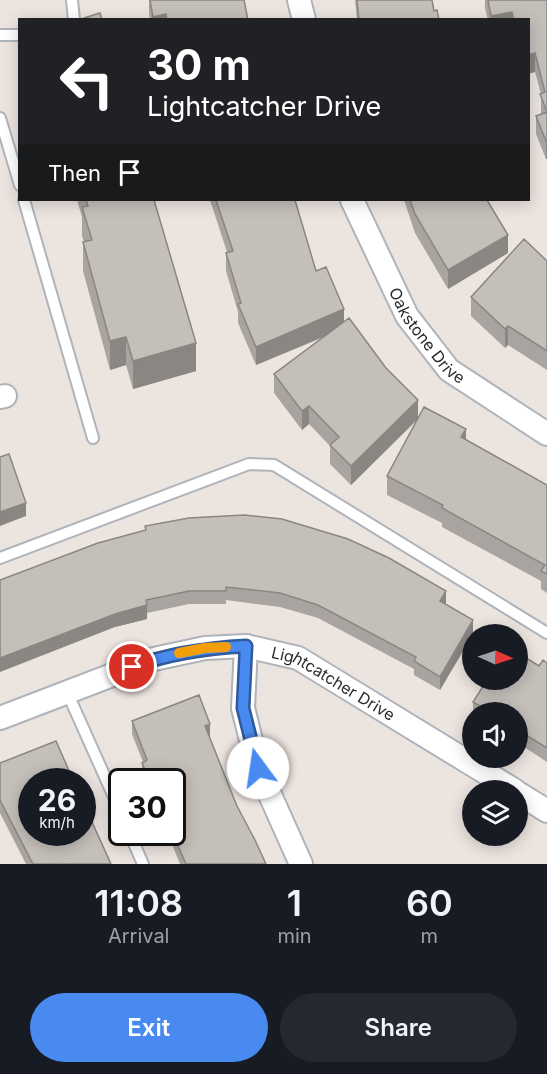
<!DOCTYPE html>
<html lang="en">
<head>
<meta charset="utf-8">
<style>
	body { margin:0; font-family:Inter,sans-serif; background:#242831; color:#f1f3f6; height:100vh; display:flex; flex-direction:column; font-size:22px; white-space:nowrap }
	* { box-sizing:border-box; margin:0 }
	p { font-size:20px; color:#9ea1a6 }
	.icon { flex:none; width:33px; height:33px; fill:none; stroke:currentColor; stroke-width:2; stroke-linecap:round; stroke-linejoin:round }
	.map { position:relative; height:864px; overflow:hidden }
	.sheet { display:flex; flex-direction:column; background:#171b24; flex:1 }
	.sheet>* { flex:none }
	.hud { position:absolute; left:18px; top:18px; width:512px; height:183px; border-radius:0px; box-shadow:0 3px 15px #0003; background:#202124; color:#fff; overflow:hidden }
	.needle { width:39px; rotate:93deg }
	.tools { position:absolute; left:462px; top:624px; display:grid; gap:12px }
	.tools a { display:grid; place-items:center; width:66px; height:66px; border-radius:50%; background:#171b24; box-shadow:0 3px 15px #0003; font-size:30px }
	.speed { position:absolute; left:18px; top:768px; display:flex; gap:12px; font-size:30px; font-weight:700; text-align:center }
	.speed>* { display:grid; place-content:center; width:78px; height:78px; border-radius:50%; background:#171b24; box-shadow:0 3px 15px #0003; line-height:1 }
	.speed small { font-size:15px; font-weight:400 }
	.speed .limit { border:3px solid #111; border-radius:9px; background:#fff; color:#111 }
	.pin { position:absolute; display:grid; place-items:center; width:51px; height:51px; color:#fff; margin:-26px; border:3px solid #fff; border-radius:50%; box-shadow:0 2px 6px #0007 }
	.me { position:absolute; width:66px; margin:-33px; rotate:346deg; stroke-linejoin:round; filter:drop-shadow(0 0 4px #0008) }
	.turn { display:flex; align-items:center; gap:21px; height:126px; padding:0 30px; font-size:27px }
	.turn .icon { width:78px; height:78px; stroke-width:2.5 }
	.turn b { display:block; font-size:42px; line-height:51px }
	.then { display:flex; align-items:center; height:57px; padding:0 30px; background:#0003; gap:12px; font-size:22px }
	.eta { display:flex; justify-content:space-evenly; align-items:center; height:102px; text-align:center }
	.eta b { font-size:36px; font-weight:600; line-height:42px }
	.cta { display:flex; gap:12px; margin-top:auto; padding:12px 30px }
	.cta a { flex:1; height:69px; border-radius:36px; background:#488af0; color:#fff; font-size:24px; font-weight:600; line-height:69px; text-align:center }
	.cta a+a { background:#242831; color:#f1f3f6 }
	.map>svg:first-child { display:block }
</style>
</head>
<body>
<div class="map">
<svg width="547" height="864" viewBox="0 0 547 864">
	<rect width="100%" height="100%" fill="#ece4df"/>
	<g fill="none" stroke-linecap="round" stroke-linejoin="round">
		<g stroke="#afb4bb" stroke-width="14">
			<path id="lane" d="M72 0 74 20
				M0 35H20
				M0 118 20 185
				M24 200 93 438
				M0 558 249 464 274 465 547 633
				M67 692 122 815
				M129 832 143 864"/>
		</g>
		<g stroke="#afb4bb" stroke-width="26">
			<g id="street">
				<path d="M299 0 304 20"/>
				<path id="s1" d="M352 200 407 316 449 370 547 434"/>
				<path d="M0 397 5 396"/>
				<path d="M246 646 243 708 258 768 301 864"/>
				<path id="s2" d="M0 718 154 659 205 648 246 646 298 658 514 790"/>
				<path d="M518 793 547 811"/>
			</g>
		</g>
		<use href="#lane" stroke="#fff" stroke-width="10"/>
		<use href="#street" stroke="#fff" stroke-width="22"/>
	</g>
	<path fill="#a9a4a0" d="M149 0H150L248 20H150L149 12Z
		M355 0H432L434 11 439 20H357Z
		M485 0H547V159H546L536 134V116L541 114V94L535 72 528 20H488L485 8Z
		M77 200H154L196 371 133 389 126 365 110 370 83 271V242H84L82 236V217Z
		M210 200H295L316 271 344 322 418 419 466 439 547 485V593L541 589V581L442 527V523L387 495V476L417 419 351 485 330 464V446L309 424 302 430 274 393V374L324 337 256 365 238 323V312L226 271V253L227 252Z
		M404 200H487L508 253 448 289 415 233Z
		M547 261V370L508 345 505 348 471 316V297Z
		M145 526 446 604 473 634 440 690 414 675V669L318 618 280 607 226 600V604H189L147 613V619L115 627 145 530Z
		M547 663V762L518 743V712H473V702L539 666Z
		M132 721 210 737 237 806 266 864H180L167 832H172V782H144L142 776V763L143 762 132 734Z
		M0 763 111 864H26L0 813Z"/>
	<path fill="#8a8682" d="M512 12V20H491V16Z
		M166 14V20H153V17Z
		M535 53V72L528 74V55Z
		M547 140V159H546V141Z
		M508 235V253L448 289V270Z
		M344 309V328L256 365V347Z
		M508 326V345L505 348V329Z
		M126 337V365L110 370V341Z
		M196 343V371L133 389V361Z
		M418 400V419L351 485V466Z
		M309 406V424L302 430V411Z
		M466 429V448L461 437Z
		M26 503V516L0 526V512Z
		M446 591V604L440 601Z
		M147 605V619L115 627 0 672V658L115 614Z
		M473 620V634L440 690V677Z
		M210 724V737L205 739V726Z"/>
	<path fill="#c5bfba" stroke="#8a8682" stroke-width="1.5" d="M150 0H244L248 20H167L166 14 153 17Z
		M357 0H432L434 11 437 10 439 20H359Z
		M488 0H547V140L546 141 536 116 547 112 540 94 545 92 535 53 528 55V20H514L512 12 491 16Z
		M100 13 102 20H78Z
		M86 200H154L196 343 133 361 126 337 110 341 83 242 92 240 82 207 88 206Z
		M216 200H295L316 271 326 267 344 309 256 347 238 304 241 303 226 253 233 251Z
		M410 200H487L508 235 448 270 415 214Z
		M524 239 547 261V351L508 326 505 329 471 297Z
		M349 318 386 368 418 400 351 466 330 445 339 437 309 406 302 411 274 374Z
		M424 407 466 429 461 437 547 485V574L541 571 545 565 442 508 443 505 387 476Z
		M9 454 26 503 0 512V457Z
		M244 515 282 519 348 539 389 558 446 591 440 601 473 620 440 677 414 661 416 657 318 605 280 593 226 587V591H189L146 600 147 605 115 614 0 658V580L98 543 146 530 145 526 189 518Z
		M518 653 539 666 543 660 547 663V748L518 730V712H490L473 702 487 680H518Z
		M199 695 210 724 205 726 237 806 255 840 266 864H186L172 832V782H150L142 763 147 760 132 721Z
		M56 741 74 782H32V832H82V800L111 864H33L0 800V763Z"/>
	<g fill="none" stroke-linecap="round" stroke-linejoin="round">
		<g stroke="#2f5a9c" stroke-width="15">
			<path id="route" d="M132 667C170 653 207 648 246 646L243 708 258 768"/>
		</g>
		<use href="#route" stroke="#488af0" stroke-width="10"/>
		<path stroke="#f59e0b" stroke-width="10" d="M179 653 205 648 226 647"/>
	</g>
	<g text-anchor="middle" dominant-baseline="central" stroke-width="4.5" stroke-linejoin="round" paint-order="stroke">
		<g font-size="16" fill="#2c2c2c" stroke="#fff">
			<text stroke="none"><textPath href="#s1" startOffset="156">Oakstone Drive</textPath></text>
			<text stroke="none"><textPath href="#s2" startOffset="354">Lightcatcher Drive</textPath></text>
		</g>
	</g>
</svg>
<div class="tools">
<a><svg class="needle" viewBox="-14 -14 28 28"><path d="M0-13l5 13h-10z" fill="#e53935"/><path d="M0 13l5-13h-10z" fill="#9ea1a6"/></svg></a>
<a><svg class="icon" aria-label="sound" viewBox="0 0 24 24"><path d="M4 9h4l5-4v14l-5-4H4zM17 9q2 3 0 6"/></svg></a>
<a><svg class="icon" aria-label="layers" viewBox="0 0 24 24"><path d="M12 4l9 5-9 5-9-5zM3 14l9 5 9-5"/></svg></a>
</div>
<div class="speed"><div>26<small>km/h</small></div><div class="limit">30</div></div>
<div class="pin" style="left:132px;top:667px;background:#d93025"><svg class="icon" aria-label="arrive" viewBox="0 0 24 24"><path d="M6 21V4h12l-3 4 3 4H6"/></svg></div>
<svg class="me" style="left:258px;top:768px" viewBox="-20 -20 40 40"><circle r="19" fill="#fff"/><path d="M0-13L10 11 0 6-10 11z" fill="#488af0"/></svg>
<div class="hud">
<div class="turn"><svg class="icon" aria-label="left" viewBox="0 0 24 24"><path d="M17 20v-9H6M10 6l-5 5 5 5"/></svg><div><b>30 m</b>Lightcatcher Drive</div></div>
<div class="then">Then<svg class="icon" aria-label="arrive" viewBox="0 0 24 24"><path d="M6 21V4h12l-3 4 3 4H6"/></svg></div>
</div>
</div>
<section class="sheet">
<div class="eta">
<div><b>11:08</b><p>Arrival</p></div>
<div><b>1</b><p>min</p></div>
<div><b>60</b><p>m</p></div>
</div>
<div class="cta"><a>Exit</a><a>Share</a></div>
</section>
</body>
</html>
